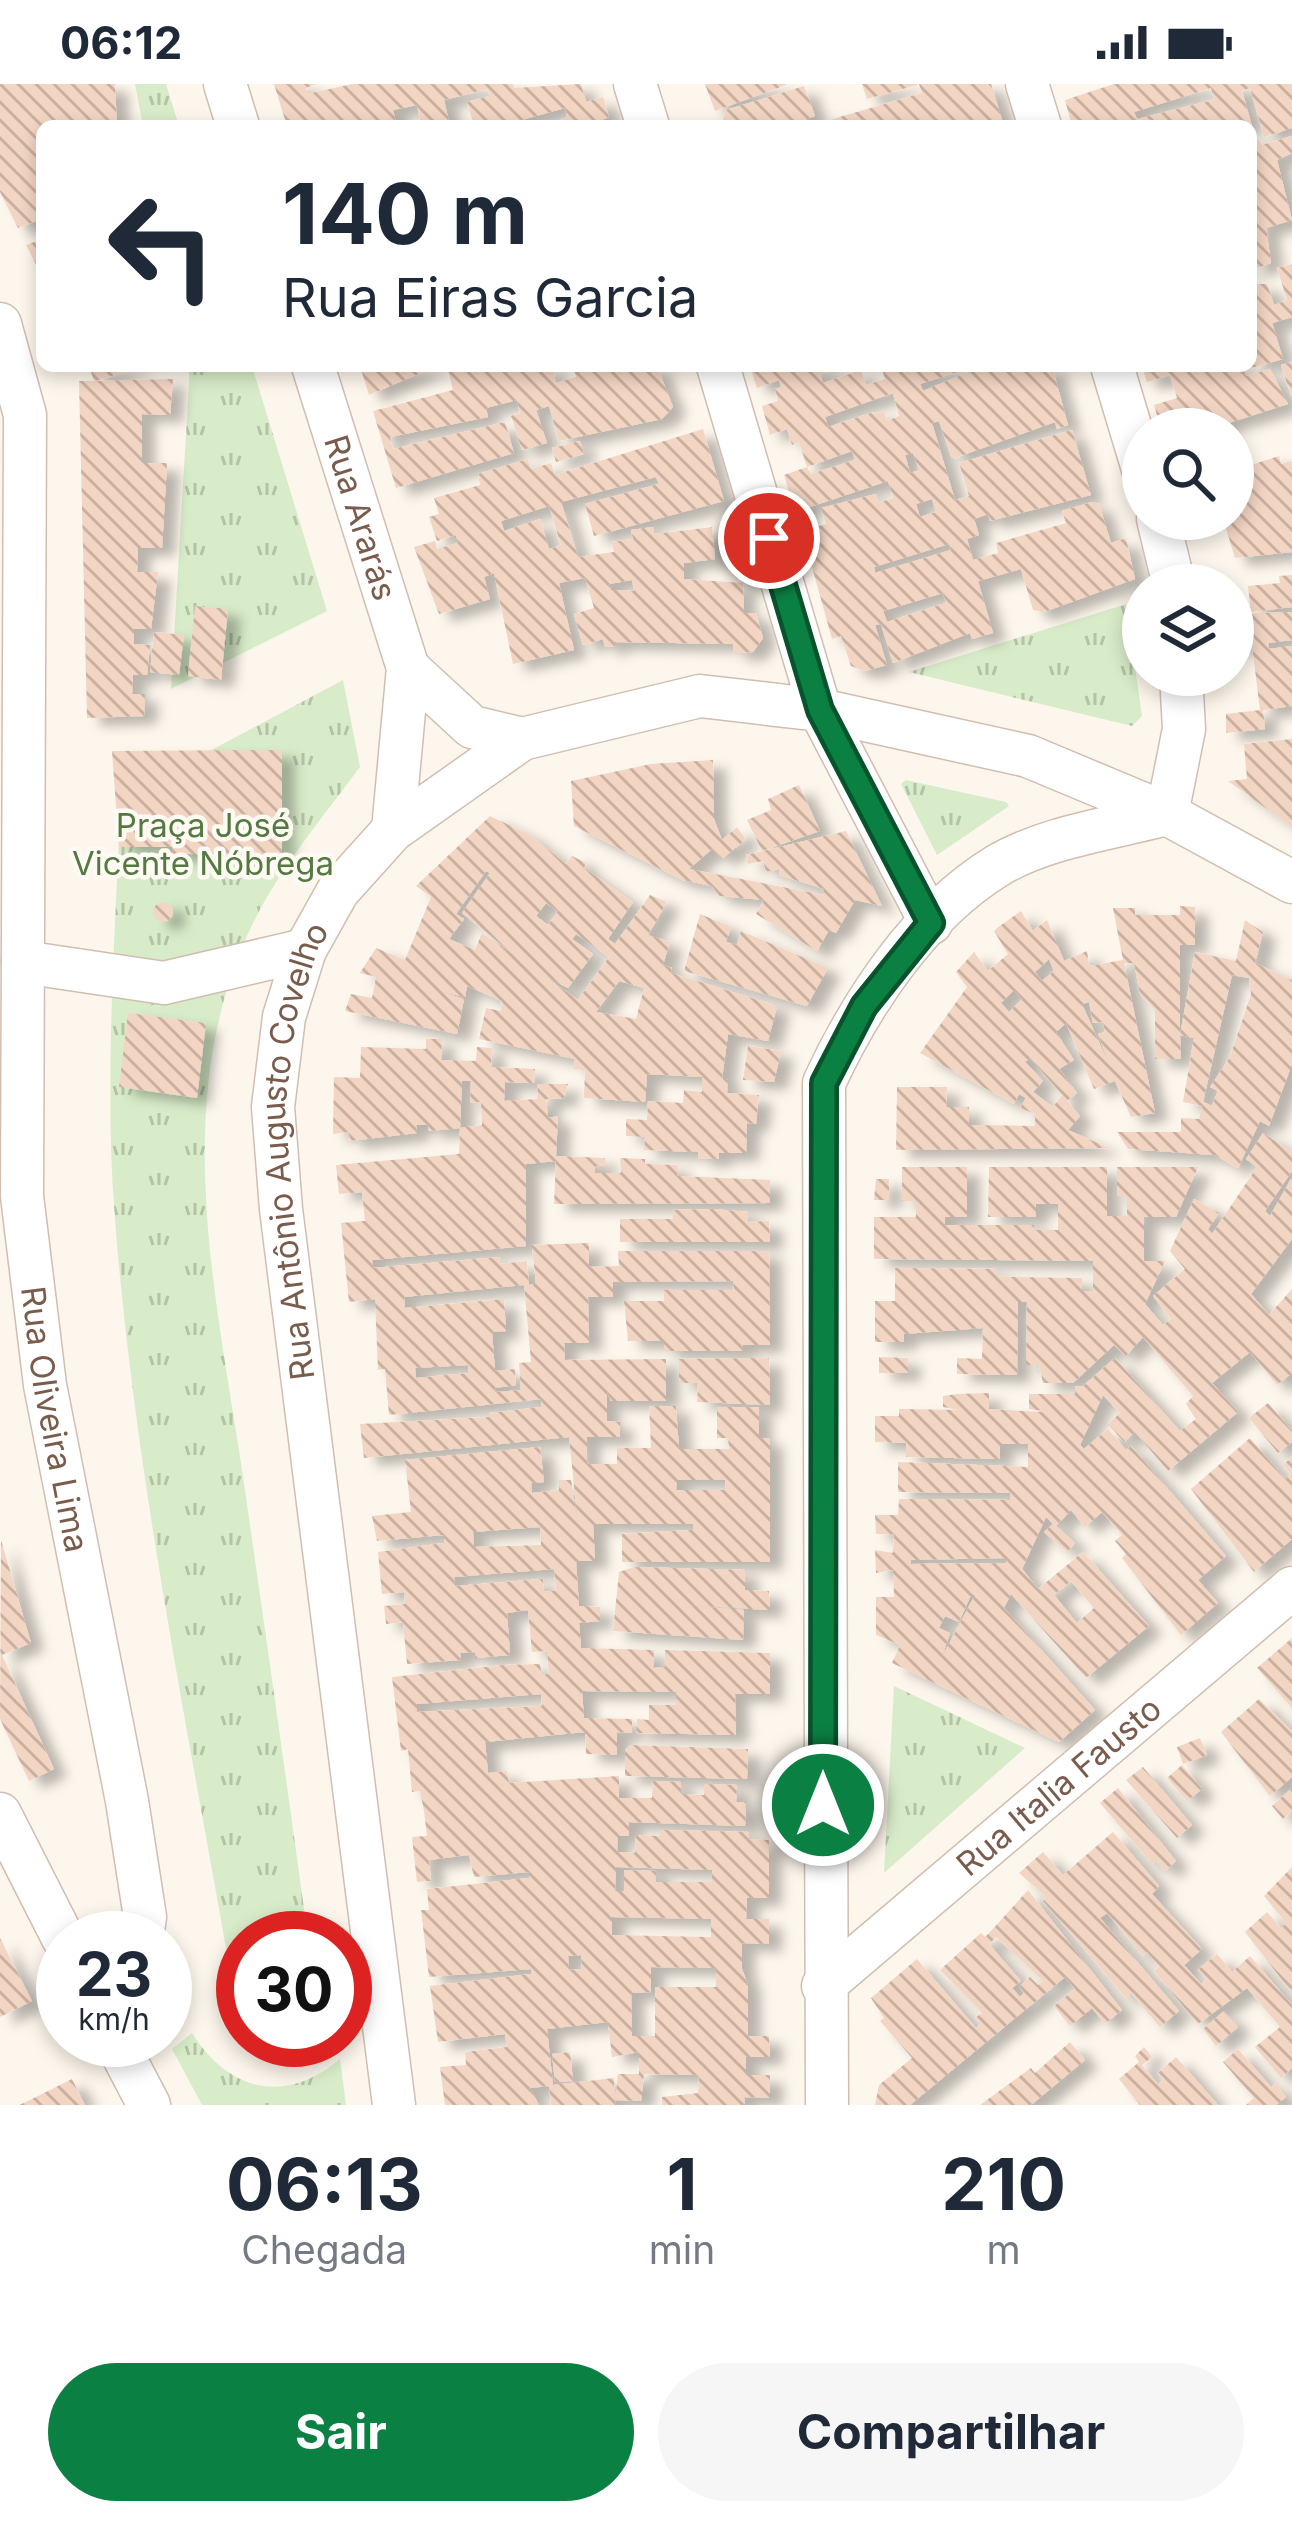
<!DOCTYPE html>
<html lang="pt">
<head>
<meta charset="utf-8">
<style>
	body { margin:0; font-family:Inter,sans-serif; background:#f6f6f7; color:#1f2937; height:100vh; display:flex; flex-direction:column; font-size:45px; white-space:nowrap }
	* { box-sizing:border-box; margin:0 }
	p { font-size:39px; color:#747a83 }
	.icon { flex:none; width:66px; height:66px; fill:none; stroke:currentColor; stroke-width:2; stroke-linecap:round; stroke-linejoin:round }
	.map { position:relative; height:2021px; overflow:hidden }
	.drawer { display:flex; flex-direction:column; background:#fff; flex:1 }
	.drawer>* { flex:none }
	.hud { position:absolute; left:36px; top:36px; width:1221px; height:252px; border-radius:18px; box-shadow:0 6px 18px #0003; background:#fff; color:#1f2937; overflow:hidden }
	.buttons { position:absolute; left:1122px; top:324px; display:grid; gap:24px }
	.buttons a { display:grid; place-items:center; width:132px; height:132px; border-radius:50%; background:#fff; box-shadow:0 6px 18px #0003; font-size:60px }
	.speed { position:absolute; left:36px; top:1827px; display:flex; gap:24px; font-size:60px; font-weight:700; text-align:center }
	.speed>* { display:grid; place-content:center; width:156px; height:156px; border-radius:50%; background:#fff; box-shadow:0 6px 18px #0003; line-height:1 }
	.speed small { font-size:30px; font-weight:400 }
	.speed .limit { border:18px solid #d22; background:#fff; color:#111 }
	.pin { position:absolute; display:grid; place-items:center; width:102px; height:102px; color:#fff; margin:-51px; border:6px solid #fff; border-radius:50%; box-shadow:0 3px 12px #0007 }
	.me { position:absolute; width:132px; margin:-66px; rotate:0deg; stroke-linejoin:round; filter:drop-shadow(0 0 9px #0008) }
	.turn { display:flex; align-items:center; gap:42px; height:252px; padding:0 48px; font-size:54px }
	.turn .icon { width:156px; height:156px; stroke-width:2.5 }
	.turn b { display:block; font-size:84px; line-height:102px }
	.eta { display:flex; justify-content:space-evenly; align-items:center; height:204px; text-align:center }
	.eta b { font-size:72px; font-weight:700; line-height:84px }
	.button { display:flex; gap:24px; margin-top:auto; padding:24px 48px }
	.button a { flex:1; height:138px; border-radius:72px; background:#0b8043; color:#fff; font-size:48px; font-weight:700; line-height:138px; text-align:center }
	.button a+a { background:#f6f6f7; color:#1f2937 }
	.status { display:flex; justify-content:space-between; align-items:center; height:84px; padding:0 60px; background:#fff; direction:ltr }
	.status svg { height:33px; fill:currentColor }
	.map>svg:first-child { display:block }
</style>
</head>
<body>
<div class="status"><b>06:12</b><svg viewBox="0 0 49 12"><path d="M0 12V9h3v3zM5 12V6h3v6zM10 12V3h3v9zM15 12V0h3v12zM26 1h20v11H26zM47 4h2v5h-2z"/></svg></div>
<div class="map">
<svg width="1292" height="2021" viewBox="0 0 1292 2021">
	<defs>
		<pattern id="grass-tufts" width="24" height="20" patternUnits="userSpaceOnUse" patternTransform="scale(3)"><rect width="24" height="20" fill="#d8ecc9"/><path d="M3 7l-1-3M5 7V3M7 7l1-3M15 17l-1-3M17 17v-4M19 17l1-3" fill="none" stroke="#b4c2a5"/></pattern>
		<pattern id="building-back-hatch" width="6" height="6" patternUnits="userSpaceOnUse" patternTransform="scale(3)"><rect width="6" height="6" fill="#f3d5c3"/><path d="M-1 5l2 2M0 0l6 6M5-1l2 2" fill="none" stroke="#cab0a1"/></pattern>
		<filter id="shadow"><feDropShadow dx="13" dy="8" stdDeviation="6" flood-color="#0004"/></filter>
	</defs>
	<rect width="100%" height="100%" fill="#fdf6ec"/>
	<path fill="url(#grass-tufts)" d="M135 0H166L179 42H143Z
		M190 282H252L327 527 171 605Z
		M1126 520 1142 632 1132 642 909 588Z
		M343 596 360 683C317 741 268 798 241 866 170 1040 221 1234 246 1413 267 1560 288 1707 308 1854H243V1933L237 1927C192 1665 136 1401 115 1136 103 986 117 832 122 682L189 678Z
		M906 696 1006 718 1009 722 937 771 901 700Z
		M894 1602 1025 1664 884 1789Z
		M192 1949C229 2008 286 2021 340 1975L346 2021H202L172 1965Z"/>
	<path fill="url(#building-back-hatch)" fill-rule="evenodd" filter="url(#shadow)" d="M0 0H115L117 42H42V135L18 144 0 108Z
		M274 0H316L306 4 307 10 352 0H513L514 4 581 0 586 18 603 13 609 33 586 42H541L567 33 565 24 500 42H474L467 18 490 12 487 5 444 16 450 42H421L417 21 393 26 397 42H287Z
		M705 0H786V1L715 27Z
		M862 0H917V1L867 15Z
		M919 0H991L1004 42H809L922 9Z
		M1114 0H1292V44L1264 53 1250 4 1242 7 1252 42H1104L1103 38 1072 42 1065 16ZM1211 4 1214 16 1137 35 1134 28Z
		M804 2 815 32 789 42H721L726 26Z
		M1251 44 1262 61 1292 52V69L1277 76 1292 136 1266 144 1271 179 1251 186Z
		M42 155V192L26 161Z
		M1292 180V233L1272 239 1283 275 1244 286 1246 292 1270 285 1288 320 1210 345H1161L1154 321 1177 314 1170 291 1147 298 1142 282H1251V200H1267L1274 221 1287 216 1277 184Z
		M1292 278V312H1291L1281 281Z
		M89 282H143L96 297 173 295 170 331 142 330V379H167L162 464H138L137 488H158L151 545H134V560L150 561 147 591H133L132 610H145L144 632 87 634 79 297H94Z
		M360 282H437L369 311Z
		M447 282H522L523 288 552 282 556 299 576 293 573 282H657L673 323 662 335 559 357 549 322 536 326 547 359 522 366 511 332 520 329 517 316 486 324 488 333 390 353 393 365 505 338 514 369 396 404 373 327 453 306Z
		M750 282H842L820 290 823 299 861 286 866 301 885 295 881 282H976L920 300 923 307 971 287 1052 282 1068 341 1057 345 1055 338 952 375 939 337 932 339 955 416 969 412 959 379 1072 346 1091 411 990 437 988 430 974 435 979 451 967 455 973 476 998 469 996 459 1066 439 1062 427 1092 418 1099 420 1111 459 1126 454 1135 495 1044 528 1033 526 1021 485 978 497 993 549 972 555 970 549 893 579 881 540 875 541 887 581 865 587 851 582 841 552 832 555 802 447 826 440 821 424 876 410 878 419 893 414 888 397 795 428 784 391 807 383 811 390 855 376 852 367 807 383 799 358 792 361 787 345 770 351 762 322 778 317 775 305 781 303 779 296 757 304ZM893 309 899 332 887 337 884 328 871 329 828 343 825 333ZM913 369 919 386 910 389 905 371ZM932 415 936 428 920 433 916 420ZM949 460 951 466 875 489 874 483ZM943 509 946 519 887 538 883 527Z
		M703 345 724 417 594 452 585 420 659 400 656 393 561 418 578 473 614 468 612 458 633 455 631 446 653 443 654 450 712 443 715 475 684 479V495L743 499 744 529H756L763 554 753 568 734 569 733 560 615 558V563H605L603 555 583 561 574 530 594 524 585 494 559 499 574 566 513 580 494 489 484 493 490 515 439 530 414 463 435 457 437 465 458 459 456 451 437 457 429 433 439 430 434 414 480 401 478 390 528 375 531 385 551 379 555 391ZM549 422 561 461 549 465 540 435 504 447 501 437ZM632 496 634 507 611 506 609 500Z
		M580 357 584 370 556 378 552 364Z
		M1279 372 1281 380 1292 377V468L1235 474 1224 438 1233 435V387Z
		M1292 491V523L1251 528 1248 502 1280 499 1279 492Z
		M195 522 228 525 221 596 188 592Z
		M1292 528V556L1268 559 1269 565 1292 562V622L1263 626 1265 645 1226 649V630L1260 626 1252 561 1233 563V530Z
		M154 548 184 551 179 591 150 588Z
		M1292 655V743L1228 697 1247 695 1244 660Z
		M282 666V771L172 770V763H119L112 667Z
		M713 676 714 735 722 756 737 743 746 755 722 775 712 765 689 785 824 811V805L779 791V785L766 788 763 777 748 780 746 771 846 747 882 822 855 816 836 849 829 846 817 867 756 830 764 816 719 812 712 802 682 796 574 742 571 697 651 680Z
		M799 701 820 747 762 767 747 736 771 726 768 715Z
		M490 732 530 751 566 780 572 772 586 779 584 784 633 818 608 855 615 860 650 811 667 818 648 851 670 858 663 881 672 884 671 889 777 922 768 957 728 950 722 995H728L727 1009 759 1011 756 1040 747 1039 746 1069H719V1075L698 1074V1068L644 1066 645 1053 626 1052V1035L647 1036 648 1017 683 1019 684 1006 702 1008V993L647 990 645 1018 584 1014 585 985H574L575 975 479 955 486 924 501 927 502 917 467 902 465 913 439 907 464 915 457 950 345 927 351 910 372 914 376 893 360 889 376 864 405 876 431 813 416 802ZM486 787 490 789 462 829 517 873 482 849 475 866 449 855 464 835 456 830ZM546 819 558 827 548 841 536 832ZM576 850 609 873 578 916 546 893 568 904 593 870 572 855ZM619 897 644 904 636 935 596 928Z
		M153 828a10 10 0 1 1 20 0a10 10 0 1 1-20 0Z
		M1180 822 1195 823V861H1180V951L1195 868 1236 877 1245 836 1263 848 1255 879 1292 896V980L1269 1042 1260 1037 1238 1084 1214 1071 1128 1065 1117 1048H1181V1034L1199 1035 1202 1022 1183 1018 1194 954 1180 951 1181 975H1155V926L1140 910 1134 879H1124L1155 1029 1131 1033 1115 997 1094 1005 1066 939 1056 948 1074 976 1059 985 1077 1009 1067 1017 1080 1032 1068 1046 1109 1064 896 1066 897 1003H947L946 1023H969V1041L1035 1042V1030L1020 1024 1026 1014 1019 1010 1014 1020 920 969 967 903 956 888 974 868 988 887 1008 870 994 847 997 844 1021 827 1033 847 1047 836 1064 877 1087 867 1089 882 1123 876 1113 824H1135V831H1180ZM1049 875 1054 887 1042 897 1035 888ZM1232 891 1249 894 1251 910 1230 973 1210 1003 1218 1007 1212 1022 1203 1018ZM1014 906 1022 915 1009 928 1001 919ZM1089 918 1093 939 1103 938 1105 948 1098 950 1110 983 1082 920ZM1030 974 1062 1011 1053 1023 1033 1008 1043 997 1025 978Z
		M700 830 731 843 726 858 737 861 741 847 828 884 807 922 684 887Z
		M128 929 206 939 197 1014 119 1003Z
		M426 955H442L441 976 476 977 477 963 492 964 491 983 535 985 534 999 505 998 504 1017 537 1015 538 1000H568L564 1014 546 1015 548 1034 558 1032 556 1072 605 1074V1082H595V1089H621L620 1074 645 1075V1080L677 1081V1092L770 1096V1119L554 1120 556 1077 526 1080V1162L372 1176 373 1184 499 1173 500 1180 527 1177 529 1201 536 1200 532 1161 589 1159V1183L619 1182 618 1167H769L770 1261H743V1267H664V1257H628L624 1217H664V1206H734L733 1197 613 1198V1213H588L589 1259H564L565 1276 666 1275V1317H611L607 1308V1337L620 1338V1353H587V1380H617V1364H651L649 1322H676L679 1365H729L728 1354H717V1323H759V1354H770V1478H622V1450L693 1446V1440H593L595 1477H576L579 1522 600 1523V1537L579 1539 581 1564 654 1566 653 1584 665 1583V1566L770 1569V1610H735L736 1651 636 1649 637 1635 649 1636V1621H676V1608L582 1607 584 1634 632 1635V1649L617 1648V1671L586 1670 585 1648 485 1658 488 1689 507 1687 509 1699 619 1692V1714H652L653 1697 681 1698V1710L704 1711V1700L737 1701 736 1718H746L745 1742 629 1738V1752H618L617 1768 635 1769 636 1751 660 1752V1746L749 1748V1755L769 1756V1814H747L746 1835H769V1860L742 1859V1885L748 1901V1952H769L770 1973H746V1991H770V2014L744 2013 745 2021H662V2013L698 2009 699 1991 644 1990 641 2017 615 2016 616 2021H551L549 2002 530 2004 539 2021H445L440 1983 466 1981 465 1968 507 1963 505 1950 438 1958 430 1902 531 1890V1885L429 1893 421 1826H429L427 1805 529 1794V1788L474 1793 469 1771 429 1776 431 1797 417 1798 412 1753 427 1752 424 1727 420 1707 412 1708 408 1665 401 1667 392 1593 504 1581 540 1580 542 1591 549 1590 547 1567 532 1568 528 1526 507 1529 510 1571 475 1574V1568L460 1569 461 1576 407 1580 403 1538 386 1540 384 1522 405 1520 404 1508 382 1510 378 1468 444 1459V1451L377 1457 372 1432 411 1428 405 1376 540 1363 544 1398 531 1399 532 1409 559 1406V1396H571L578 1440 569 1353 364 1374 360 1340 489 1333V1329L542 1323 541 1315 389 1331 385 1285 378 1286 375 1215 349 1218 341 1139 365 1137 362 1108 339 1110 336 1081 459 1070 460 1044 482 1041 481 1018 470 1019 471 997H462L460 1044 429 1047 428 1040 416 1041 417 1049 350 1057 349 1048 333 1050 334 993 360 994 361 963 426 965ZM524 1201 531 1278 519 1279 521 1306 496 1308 495 1304 516 1301 515 1285 495 1287 492 1248 506 1247 504 1215 405 1224 404 1213ZM468 1281 469 1289 416 1294 415 1284ZM677 1396H725V1406H676ZM540 1443 541 1461 474 1463 473 1448ZM554 1485 556 1507H544L543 1495 455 1502 454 1493ZM541 1610 542 1622 417 1628V1620ZM616 1783 712 1786V1798H656V1787L624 1786V1807H615ZM612 1833 711 1835V1853L612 1851ZM581 1871 582 1885 569 1886 568 1872ZM651 1883 716 1884V1903H655V1952H632L631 1909 651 1908ZM608 1938 612 1973 639 1968V1990H618L615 2016 614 1994 553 2001 547 1945Z
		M748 962 781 967 774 998 743 996Z
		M1263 1049 1292 1068V1087L1265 1127 1270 1132 1292 1093V1155L1251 1210 1269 1231 1292 1205V1289L1277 1301 1250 1268 1212 1299 1238 1328 1168 1387 1135 1348 1124 1358 1108 1340 1120 1329 1103 1311 1080 1361 1084 1365 1108 1345 1126 1366 1131 1362 1226 1472 1198 1496 1218 1519 1181 1551 1122 1474 1126 1470 1115 1457 1122 1451 1102 1428 1085 1443 1071 1426 1056 1442 1075 1459 1067 1468 1044 1448 1053 1440 1046 1433 1022 1485 1038 1505 1083 1468 1149 1542 1086 1594 1011 1510 1004 1524 1095 1626 1059 1658 892 1579 900 1561 876 1551V1513H894L893 1486 876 1489 875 1466 893 1469 894 1450H876L875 1431H898L899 1415 1010 1416V1409L898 1408V1378L1028 1383V1360H1000V1375L906 1373V1359L875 1358V1332H899V1325L959 1326 943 1323V1312L958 1310 989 1309V1325L1057 1329 1029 1325V1310H1075V1302H1083L1115 1274 1180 1347 1196 1335 1186 1320 1193 1312 1143 1253 1126 1272 1114 1261 1073 1299H1043L1039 1281H1026L1027 1218H1018L1017 1291 957 1290V1274L982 1275 983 1244 904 1250V1258H875V1217H895V1184L996 1185V1191L1011 1193 1082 1194V1207H1093V1177L874 1175V1133H916V1117H902V1083H967V1133H945V1141H1034V1146H1058V1120H1036V1133H988L989 1083H1107V1132H1127V1112H1117V1083H1198L1176 1133H1144V1177H1165L1145 1220 1163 1241 1171 1235 1153 1212 1185 1185 1170 1167 1194 1115 1219 1129 1208 1145 1212 1150 1257 1083 1246 1075ZM1006 1474V1479L911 1480V1476ZM1071 1497 1094 1524 1077 1539 1054 1511ZM971 1511H975L942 1573 950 1549 939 1544 945 1532 959 1538Z
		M876 1095H889V1116H874Z
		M712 1125 748 1128V1138L769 1137 770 1158H620V1135H673V1126Z
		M879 1273 908 1274V1289H879Z
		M769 1274 770 1321 697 1318 698 1299H679V1275Z
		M1268 1319 1292 1347V1358L1278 1369 1249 1334Z
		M1250 1354 1285 1395 1291 1390 1283 1381 1292 1373V1455L1254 1488 1191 1405Z
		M1 1456 31 1559 2 1571 54 1685 29 1697 0 1635Z
		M634 1483 745 1486V1506L769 1507 770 1526 682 1521 744 1526 743 1556 613 1547 619 1488Z
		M1292 1554V1624L1257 1584Z
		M1259 1615 1292 1647V1693L1270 1712 1221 1648Z
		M1200 1654 1207 1671 1183 1680 1177 1663Z
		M631 1661 748 1665 747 1695 625 1692V1666Z
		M1182 1681 1202 1705 1187 1717 1167 1694Z
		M1143 1683 1192 1741 1177 1754 1126 1696Z
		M1118 1704 1176 1777 1165 1787 1156 1776 1152 1780 1100 1719Z
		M1292 1704V1727L1283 1735 1272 1722Z
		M1113 1748 1159 1802 1152 1810 1202 1865 1184 1881 1201 1900 1207 1895 1198 1886 1217 1870 1232 1888 1250 1872 1292 1921V1984L1281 1994 1255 1963 1280 1943 1247 1904 1198 1940 1154 1887 1159 1883 1147 1868 1143 1872 1107 1829 1100 1834 1179 1927 1160 1943 1131 1909 1126 1914 1043 1817 1046 1813 1019 1789 1043 1768 1063 1791Z
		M1292 1783V1909L1245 1848 1267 1828 1281 1844 1286 1839 1264 1812Z
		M1028 1806 1122 1926 1105 1940 1092 1924 1070 1942 1054 1922 1075 1905 1065 1893 910 2021H875L879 2001 912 1974 880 1937 884 1934 871 1914 917 1875 976 1944 981 1940 975 1934 982 1929 940 1886 981 1849 985 1853 991 1847ZM996 1853 1043 1897 1038 1901 1030 1893 1019 1903 1024 1909 1020 1913 1012 1904 1021 1897 989 1860Z
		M0 1854 32 1917 0 1933Z
		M1224 1927 1238 1943 1216 1962 1203 1945Z
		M1070 1958 1085 1976 1031 2021H980L1031 1984 1035 1989Z
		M1144 1963 1152 1973 1142 1981 1158 2000 1164 1995 1158 1989 1176 1973 1218 2021H1140L1119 1995 1139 1978 1135 1972Z
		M1238 1965 1271 2003 1275 1999 1286 2013 1276 2021H1246L1254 2014 1223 1978Z
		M570 1968 573 1997 555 1998 552 1970Z
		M72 1995 85 2021H19L30 2016Z"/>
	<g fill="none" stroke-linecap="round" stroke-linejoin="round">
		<g stroke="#d1beb0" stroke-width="45">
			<g id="street">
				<path d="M225 0 238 42"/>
				<path d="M635 0 648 42"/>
				<path d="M1027 0 1040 42"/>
				<path id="s1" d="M0 240 25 331 22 1112 45 1301 127 1717 145 1833 142 1854"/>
				<path id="s2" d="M313 282 408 584 393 746"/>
				<path d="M718 282 820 626 931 839"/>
				<path d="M1112 282 1143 385"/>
				<path d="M1158 435 1174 501"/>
				<path d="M408 584 472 643 522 655"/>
				<path d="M23 878 164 899 305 866"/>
				<path d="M0 1730 63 1854"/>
				<path id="s3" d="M823 1902 1292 1504"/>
				<path d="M115 1956 149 2021"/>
				<path id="s4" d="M394 2021 281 1125 273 1023 284 933 305 866 338 807 393 746 522 655 700 612 820 626 1028 672 1167 730 1292 798"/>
				<path d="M827 2021 824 999C861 919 919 830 997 782 1045 753 1113 744 1167 730L1184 645 1181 591"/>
			</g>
		</g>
		<use href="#street" stroke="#fff" stroke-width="42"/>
	</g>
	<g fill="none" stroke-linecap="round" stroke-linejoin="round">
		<g stroke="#07532c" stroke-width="30">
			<path id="route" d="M769 454 820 626 931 839 864 922 824 999 823 1721"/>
		</g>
		<use href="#route" stroke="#0b8043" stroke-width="21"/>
	</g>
	<g text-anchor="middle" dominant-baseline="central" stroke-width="9" stroke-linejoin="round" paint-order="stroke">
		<g font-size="33" fill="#7a5c4d" stroke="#fffaf3">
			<text stroke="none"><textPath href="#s2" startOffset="159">Rua Ararás</textPath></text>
			<text stroke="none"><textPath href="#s4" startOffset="963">Rua Antônio Augusto Covelho</textPath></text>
			<text stroke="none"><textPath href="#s1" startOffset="1101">Rua Oliveira Lima</textPath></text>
			<text stroke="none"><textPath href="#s3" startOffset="309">Rua Italia Fausto</textPath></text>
		</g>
		<g font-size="33" fill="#537a41" stroke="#fffaf3">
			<text x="203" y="741">Praça José<tspan x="203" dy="38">Vicente Nóbrega</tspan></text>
		</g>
	</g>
</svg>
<div class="buttons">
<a><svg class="icon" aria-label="search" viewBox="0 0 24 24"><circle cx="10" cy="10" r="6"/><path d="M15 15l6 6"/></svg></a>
<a><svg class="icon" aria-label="layers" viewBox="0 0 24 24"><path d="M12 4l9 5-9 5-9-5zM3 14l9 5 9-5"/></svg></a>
</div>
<div class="speed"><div>23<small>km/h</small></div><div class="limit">30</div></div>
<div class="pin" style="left:769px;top:454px;background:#d93025"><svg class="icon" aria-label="arrive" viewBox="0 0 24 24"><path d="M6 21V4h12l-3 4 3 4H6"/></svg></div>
<svg class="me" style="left:823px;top:1721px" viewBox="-20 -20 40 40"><circle r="17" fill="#0b8043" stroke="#fff" stroke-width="3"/><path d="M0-11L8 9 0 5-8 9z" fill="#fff"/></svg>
<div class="hud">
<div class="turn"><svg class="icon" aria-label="left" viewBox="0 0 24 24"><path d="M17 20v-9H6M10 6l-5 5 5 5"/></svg><div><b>140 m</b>Rua Eiras Garcia</div></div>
</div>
</div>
<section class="drawer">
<div class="eta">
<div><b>06:13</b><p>Chegada</p></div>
<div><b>1</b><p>min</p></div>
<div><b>210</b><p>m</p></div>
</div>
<div class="button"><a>Sair</a><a>Compartilhar</a></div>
</section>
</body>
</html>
